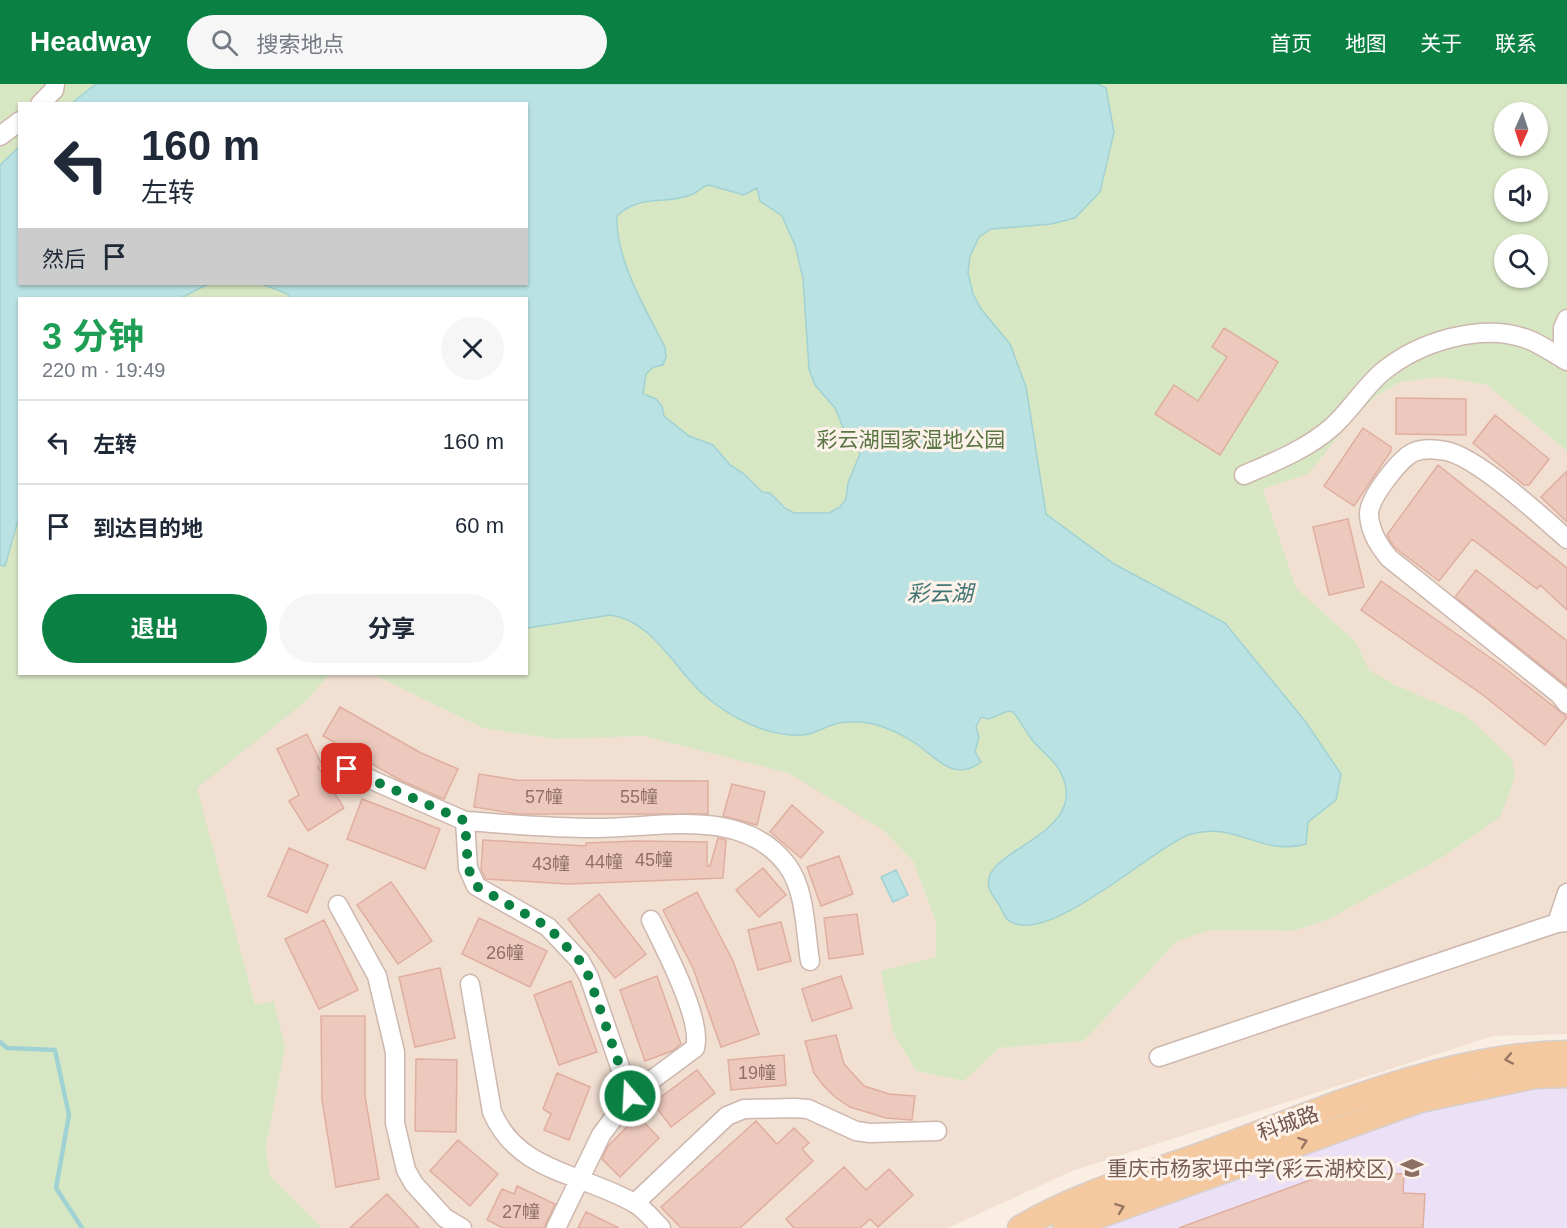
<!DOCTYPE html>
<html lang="zh">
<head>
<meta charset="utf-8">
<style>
	body { margin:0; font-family:Arial,"Noto Sans SC",sans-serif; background:#f6f6f7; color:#1f2937; height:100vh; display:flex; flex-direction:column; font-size:22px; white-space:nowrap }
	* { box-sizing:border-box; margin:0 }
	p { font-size:20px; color:#747a83 }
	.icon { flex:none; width:33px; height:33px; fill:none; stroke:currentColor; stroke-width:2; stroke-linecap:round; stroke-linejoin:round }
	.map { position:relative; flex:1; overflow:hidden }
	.sheet { position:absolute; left:18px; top:213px; width:510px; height:378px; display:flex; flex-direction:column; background:#fff; border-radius:0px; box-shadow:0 2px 4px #0004 }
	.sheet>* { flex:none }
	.top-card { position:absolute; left:18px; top:18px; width:510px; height:183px; border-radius:0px; box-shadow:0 2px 4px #0004; background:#fff; color:#1f2937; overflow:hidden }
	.needle { width:39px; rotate:183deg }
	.fabs { position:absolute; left:1494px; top:18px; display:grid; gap:12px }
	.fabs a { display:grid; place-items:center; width:54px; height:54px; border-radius:50%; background:#fff; box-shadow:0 2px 4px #0004; font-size:30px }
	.pin { position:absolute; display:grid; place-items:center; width:51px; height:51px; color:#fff; margin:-26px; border-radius:12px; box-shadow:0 3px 9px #0006 }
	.me { position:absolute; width:66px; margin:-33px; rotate:341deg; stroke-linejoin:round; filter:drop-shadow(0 0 4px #0008) }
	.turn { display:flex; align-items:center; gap:21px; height:126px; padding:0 24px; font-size:27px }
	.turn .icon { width:78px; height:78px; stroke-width:2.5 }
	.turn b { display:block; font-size:42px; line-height:51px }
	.then { display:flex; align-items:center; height:57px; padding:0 24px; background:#0003; gap:12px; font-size:22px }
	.round { display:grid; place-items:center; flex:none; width:63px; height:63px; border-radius:32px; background:#f6f6f7 }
	.head { display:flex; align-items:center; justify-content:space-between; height:102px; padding:0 24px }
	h1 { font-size:36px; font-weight:700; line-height:45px; color:#1e9e55 }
	.action { display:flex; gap:12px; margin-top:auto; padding:12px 24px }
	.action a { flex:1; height:69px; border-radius:36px; background:#0b8043; color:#fff; font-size:24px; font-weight:700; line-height:69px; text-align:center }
	.action a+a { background:#f6f6f7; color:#1f2937 }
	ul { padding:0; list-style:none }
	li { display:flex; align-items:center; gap:18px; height:84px; padding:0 24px; border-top:2px solid #e0e1e3 }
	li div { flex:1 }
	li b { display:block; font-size:22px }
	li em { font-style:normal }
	header { display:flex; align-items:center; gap:36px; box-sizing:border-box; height:84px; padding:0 30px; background:#0b8043; color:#fff }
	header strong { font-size:28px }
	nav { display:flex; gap:33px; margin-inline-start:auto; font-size:21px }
	.search { width:420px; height:54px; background:#f6f6f7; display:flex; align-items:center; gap:15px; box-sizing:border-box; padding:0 21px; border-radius:33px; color:#747a83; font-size:22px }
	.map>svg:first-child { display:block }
</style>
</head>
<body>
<header>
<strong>Headway</strong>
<div class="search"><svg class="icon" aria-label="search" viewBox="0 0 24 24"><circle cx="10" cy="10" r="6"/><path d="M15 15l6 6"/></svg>搜索地点</div>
<nav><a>首页</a><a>地图</a><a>关于</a><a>联系</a></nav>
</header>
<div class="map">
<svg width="1567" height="1144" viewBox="0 0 1567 1144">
	<rect width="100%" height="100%" fill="#faeee3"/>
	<path fill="#f1dfd2" d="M1441 293 1487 301 1567 367V950L1493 952 1072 1087 948 1144H322L270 1092 266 1063 285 964 255 922 196 703 305 618 330 590H372L483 644 555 655 644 652 759 679 788 689 854 726 883 746 913 777 936 838V873L881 887 893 948 916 987 964 997 999 964 1084 957 1177 857 1210 846 1293 847 1327 836 1443 773 1500 733 1512 675 1489 654 1369 586 1356 558 1296 504 1263 405 1308 390 1357 330 1377 312 1400 298Z"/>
	<path fill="#ebe0f6" d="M1537 1001H1567V1144H1090L1422 1024Z"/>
	<path fill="#d7e6c3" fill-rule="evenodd" d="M0 0H1567V367L1487 301 1441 293 1400 298 1377 312 1357 330 1308 390 1263 405 1296 504 1356 558 1369 586 1397 602 1467 632 1512 675 1515 693 1500 733 1443 773 1327 836 1293 847 1210 846 1177 857 1084 957 999 964 964 997 916 987 893 948 881 887 936 873V838L913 777 883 746 788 689 644 652 555 655 483 644 372 590H526V214H20V590H330L305 618 197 704 255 921 274 917 285 964 266 1063 270 1092 322 1144H0ZM20 20H526V200H20ZM1504 28H1538V62H1504ZM1504 94H1538V128H1504ZM1504 160H1538V194H1504Z"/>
	<path fill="#bae2e2" stroke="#a1d2d3" stroke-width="1.5" fill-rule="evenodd" d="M96 0H1098L1106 4 1114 48 1100 108 1075 134 1051 140 991 145 979 153 970 172 968 189 973 210 981 225 1010 260 1026 303 1046 430 1114 480 1225 539 1305 637 1341 690 1336 716 1308 738 1306 760C1261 773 1238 737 1191 750 1155 761 1044 868 1007 835 1004 831 1001 824 998 819 995 815 990 808 989 803 979 765 1092 752 1061 689 1056 677 1042 668 1034 658 1026 649 1021 637 1013 628L1008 627 989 635 981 633 976 643 979 653 975 668 981 678C954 699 936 673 915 659 903 651 888 644 874 640 859 637 843 636 829 642 821 645 813 650 803 651 767 653 731 634 704 611 674 584 652 536 610 531L527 544 526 214H289L288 210 262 200H526V20L72 19ZM709 101 744 111 757 104 760 117 782 132 795 161 803 194 809 285 815 301 835 324 843 343 858 359 860 370 848 399 846 415 840 423 829 429H794L785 424 770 409 762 408 744 390 730 381 713 361 689 352 664 332 662 322 656 315 643 310 646 290 653 283 663 281 666 273 665 263C646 226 615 175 617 132 640 109 666 122 693 110 700 107 701 102 709 101Z
		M19 63 20 200H208L181 214H20L19 433 5 482 0 481V81Z
		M896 786 908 811 893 818 881 793Z"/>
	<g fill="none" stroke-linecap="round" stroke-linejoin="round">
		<path stroke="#a1d2d3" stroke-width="4.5" d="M0 958 7 964 55 966 69 1031 56 1104 82 1144"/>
	</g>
	<path fill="#edc9bd" stroke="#dfae9f" stroke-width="1.5" d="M1224 244 1278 278 1220 371 1155 330 1174 301 1198 317 1227 273 1212 263Z
		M1396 314 1466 315V351L1396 350Z
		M1495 331 1549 375 1529 401H1524L1473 359Z
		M1363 344 1391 363V367L1354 422 1324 402Z
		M1438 381 1567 484V526L1540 501 1537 505 1472 455 1439 497 1394 463 1387 451Z
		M1567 387V438L1541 413Z
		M1348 435 1364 503 1329 511 1313 443Z
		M1476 486 1567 557V602L1455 513Z
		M1381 497 1502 582 1567 633 1545 661 1483 611 1361 526Z
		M340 623 421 669 458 685 444 715 402 697 323 652Z
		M307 650 322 681 318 683 344 724 308 747 289 717 299 711 277 665Z
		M479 690 516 696 708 697V730H517L474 723Z
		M732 700 765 708 757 741 723 732Z
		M362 715 440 745 425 785 347 755Z
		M792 721 823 748 801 774 770 748Z
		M718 754 726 756 723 794 568 800 486 795 481 786 483 756 586 762V759L636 757 707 758V782H710Z
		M289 764 328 781 307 829 268 812Z
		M839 772 853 810 821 822 807 783Z
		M763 784 786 811 759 833 736 806Z
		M391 798 432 857 398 880 357 821Z
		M697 808 733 877 759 950 721 963 693 884 663 826Z
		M599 810 646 870 615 894 568 835Z
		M857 830 863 870 829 875 824 834Z
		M479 834 547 867 530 903 462 870Z
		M324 836 358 906 319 925 285 855Z
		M781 838 791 877 758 886 748 846Z
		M440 884 455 954 415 963 399 893Z
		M657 892 681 960 672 967 645 977 620 906Z
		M841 892 852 924 812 937 802 905Z
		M571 897 597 968 559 981 534 911Z
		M321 932H365V1012L379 1095 336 1103 322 1016Z
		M836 951 844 980 864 1002 889 1010 915 1012 912 1036 886 1034 850 1023 835 1013 823 1001 814 989 805 957Z
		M784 971 786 1001 731 1006 728 976Z
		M416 975 457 976 456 1048 415 1047Z
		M697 986 715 1009 671 1043 653 1019Z
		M557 989 590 1003 569 1056 544 1046 551 1030 543 1025Z
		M638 1032 659 1054 620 1093 602 1075 608 1062Z
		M756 1037 777 1060 794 1044 809 1059 802 1065 813 1077 740 1144H681L661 1123Z
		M458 1056 498 1090 470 1122 430 1087Z
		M844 1083 866 1106 889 1085 913 1111 878 1143 870 1135 860 1144H794L786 1135Z
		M1335 1087 1404 1090 1403 1109 1425 1110 1423 1144H1179Z
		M517 1102 555 1120 544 1144H503L487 1136 502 1105 514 1110Z
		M387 1110 419 1144H350Z
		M586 1128 619 1144H578Z"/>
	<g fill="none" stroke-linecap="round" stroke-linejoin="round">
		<g stroke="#cdb7ae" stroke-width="21">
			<path id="minor" d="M40 20 54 6 55 0
				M0 52 20 37
				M1563 275V244L1567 235
				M1244 391C1274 378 1307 365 1332 343 1350 327 1363 305 1381 289 1418 258 1481 238 1527 255 1541 260 1554 270 1567 277
				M1567 455C1541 432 1477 373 1446 367 1436 365 1423 364 1414 368 1400 374 1370 413 1369 429 1369 445 1379 462 1389 474L1559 610 1567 620
				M347 685 465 737 468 784 476 802 548 843 580 877 589 893 630 1012
				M465 737C508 740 550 744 593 744 656 745 742 721 787 781 806 806 805 847 810 877
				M338 821 377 892 395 968V1039L406 1086 414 1100 445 1134 462 1144
				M1557 839 1567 809
				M470 900 492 1028C518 1089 582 1089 634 1119 644 1124 653 1136 661 1144
				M1159 973 1557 839 1567 838
				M635 1119 727 1032 744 1025 795 1024 808 1025 856 1047 870 1049 937 1047
				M556 1144 601 1051 630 1012 695 964C703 936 664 863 651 836"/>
		</g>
		<g stroke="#d7cfcd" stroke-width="27">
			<path id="major" d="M1020 1144C1078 1109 1146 1091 1209 1068 1323 1026 1445 971 1567 969
				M1065 1144 1420 1016 1535 992 1567 991"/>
		</g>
		<use href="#minor" stroke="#fff" stroke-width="18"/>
		<use href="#major" stroke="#f4c9a0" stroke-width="24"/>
	</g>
	<defs><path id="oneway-chevron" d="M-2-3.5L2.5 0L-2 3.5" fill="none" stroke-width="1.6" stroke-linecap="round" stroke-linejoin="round" transform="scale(1.5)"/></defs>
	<g stroke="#987664">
		<use href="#oneway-chevron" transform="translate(1509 975) rotate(169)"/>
		<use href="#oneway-chevron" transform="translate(1303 1058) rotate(-20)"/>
		<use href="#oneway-chevron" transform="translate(1120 1124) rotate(-20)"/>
	</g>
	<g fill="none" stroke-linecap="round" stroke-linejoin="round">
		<path stroke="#0b8043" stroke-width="10" stroke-dasharray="0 18" d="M347 685 465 737 468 784 476 802 548 843 580 877 589 893 630 1012"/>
	</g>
	<defs>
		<g id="school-bare" transform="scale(1.8)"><path d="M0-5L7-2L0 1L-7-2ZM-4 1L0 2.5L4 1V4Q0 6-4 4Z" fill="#8d6e63" stroke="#fdf2e9" stroke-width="2.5" paint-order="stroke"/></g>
	</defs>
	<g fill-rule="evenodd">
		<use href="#school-bare" x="1412" y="1084"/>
	</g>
	<g text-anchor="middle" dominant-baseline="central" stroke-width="6" stroke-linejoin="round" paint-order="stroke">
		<g font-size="18" fill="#8f7068">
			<text x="544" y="713">57幢</text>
			<text x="639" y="713">55幢</text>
			<text x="654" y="776">45幢</text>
			<text x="604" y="778">44幢</text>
			<text x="551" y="780">43幢</text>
			<text x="505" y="869">26幢</text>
			<text x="757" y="989">19幢</text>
			<text x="521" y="1128">27幢</text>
		</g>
		<g font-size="21" fill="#5a7544" stroke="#fdf2e9">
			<text x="911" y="355">彩云湖国家湿地公园</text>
		</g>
		<g font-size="21" fill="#70534b" stroke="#fdf2e9">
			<text transform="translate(1288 1039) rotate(-20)">科城路</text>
		</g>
		<g font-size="21" fill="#785e54" stroke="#fdf2e9" text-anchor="end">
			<text x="1394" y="1084">重庆市杨家坪中学(彩云湖校区)</text>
		</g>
		<g font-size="22" font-style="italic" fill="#407475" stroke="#fdf2e9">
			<text x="940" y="509">彩云湖</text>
		</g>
	</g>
</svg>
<div class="fabs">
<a><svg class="needle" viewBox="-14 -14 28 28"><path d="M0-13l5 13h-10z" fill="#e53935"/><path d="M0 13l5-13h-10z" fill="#747a83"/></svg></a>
<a><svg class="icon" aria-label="sound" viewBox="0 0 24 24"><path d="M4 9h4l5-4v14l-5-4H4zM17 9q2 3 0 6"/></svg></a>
<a><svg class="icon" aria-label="search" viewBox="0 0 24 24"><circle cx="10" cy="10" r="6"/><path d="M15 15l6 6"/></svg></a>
</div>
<div class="pin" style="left:347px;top:685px;background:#d93025"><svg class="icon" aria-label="arrive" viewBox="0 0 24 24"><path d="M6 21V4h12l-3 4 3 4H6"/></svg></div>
<svg class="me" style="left:630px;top:1012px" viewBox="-20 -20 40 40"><circle r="17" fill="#0b8043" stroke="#fff" stroke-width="3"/><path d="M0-11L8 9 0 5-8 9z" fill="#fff"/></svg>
<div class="top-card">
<div class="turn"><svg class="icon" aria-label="left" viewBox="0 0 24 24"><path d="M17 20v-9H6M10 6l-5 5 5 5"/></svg><div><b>160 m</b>左转</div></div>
<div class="then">然后<svg class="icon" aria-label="arrive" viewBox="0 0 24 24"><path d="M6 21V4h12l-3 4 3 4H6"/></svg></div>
</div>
<section class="sheet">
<div class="head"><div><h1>3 分钟</h1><p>220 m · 19:49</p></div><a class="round"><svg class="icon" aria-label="close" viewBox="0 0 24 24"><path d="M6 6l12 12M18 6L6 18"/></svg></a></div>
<ul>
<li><svg class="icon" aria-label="left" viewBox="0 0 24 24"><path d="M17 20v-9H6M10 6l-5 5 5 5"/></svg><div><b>左转</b></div><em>160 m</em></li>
<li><svg class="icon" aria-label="arrive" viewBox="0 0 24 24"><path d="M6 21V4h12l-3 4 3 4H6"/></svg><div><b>到达目的地</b></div><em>60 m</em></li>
</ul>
<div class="action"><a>退出</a><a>分享</a></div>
</section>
</div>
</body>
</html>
